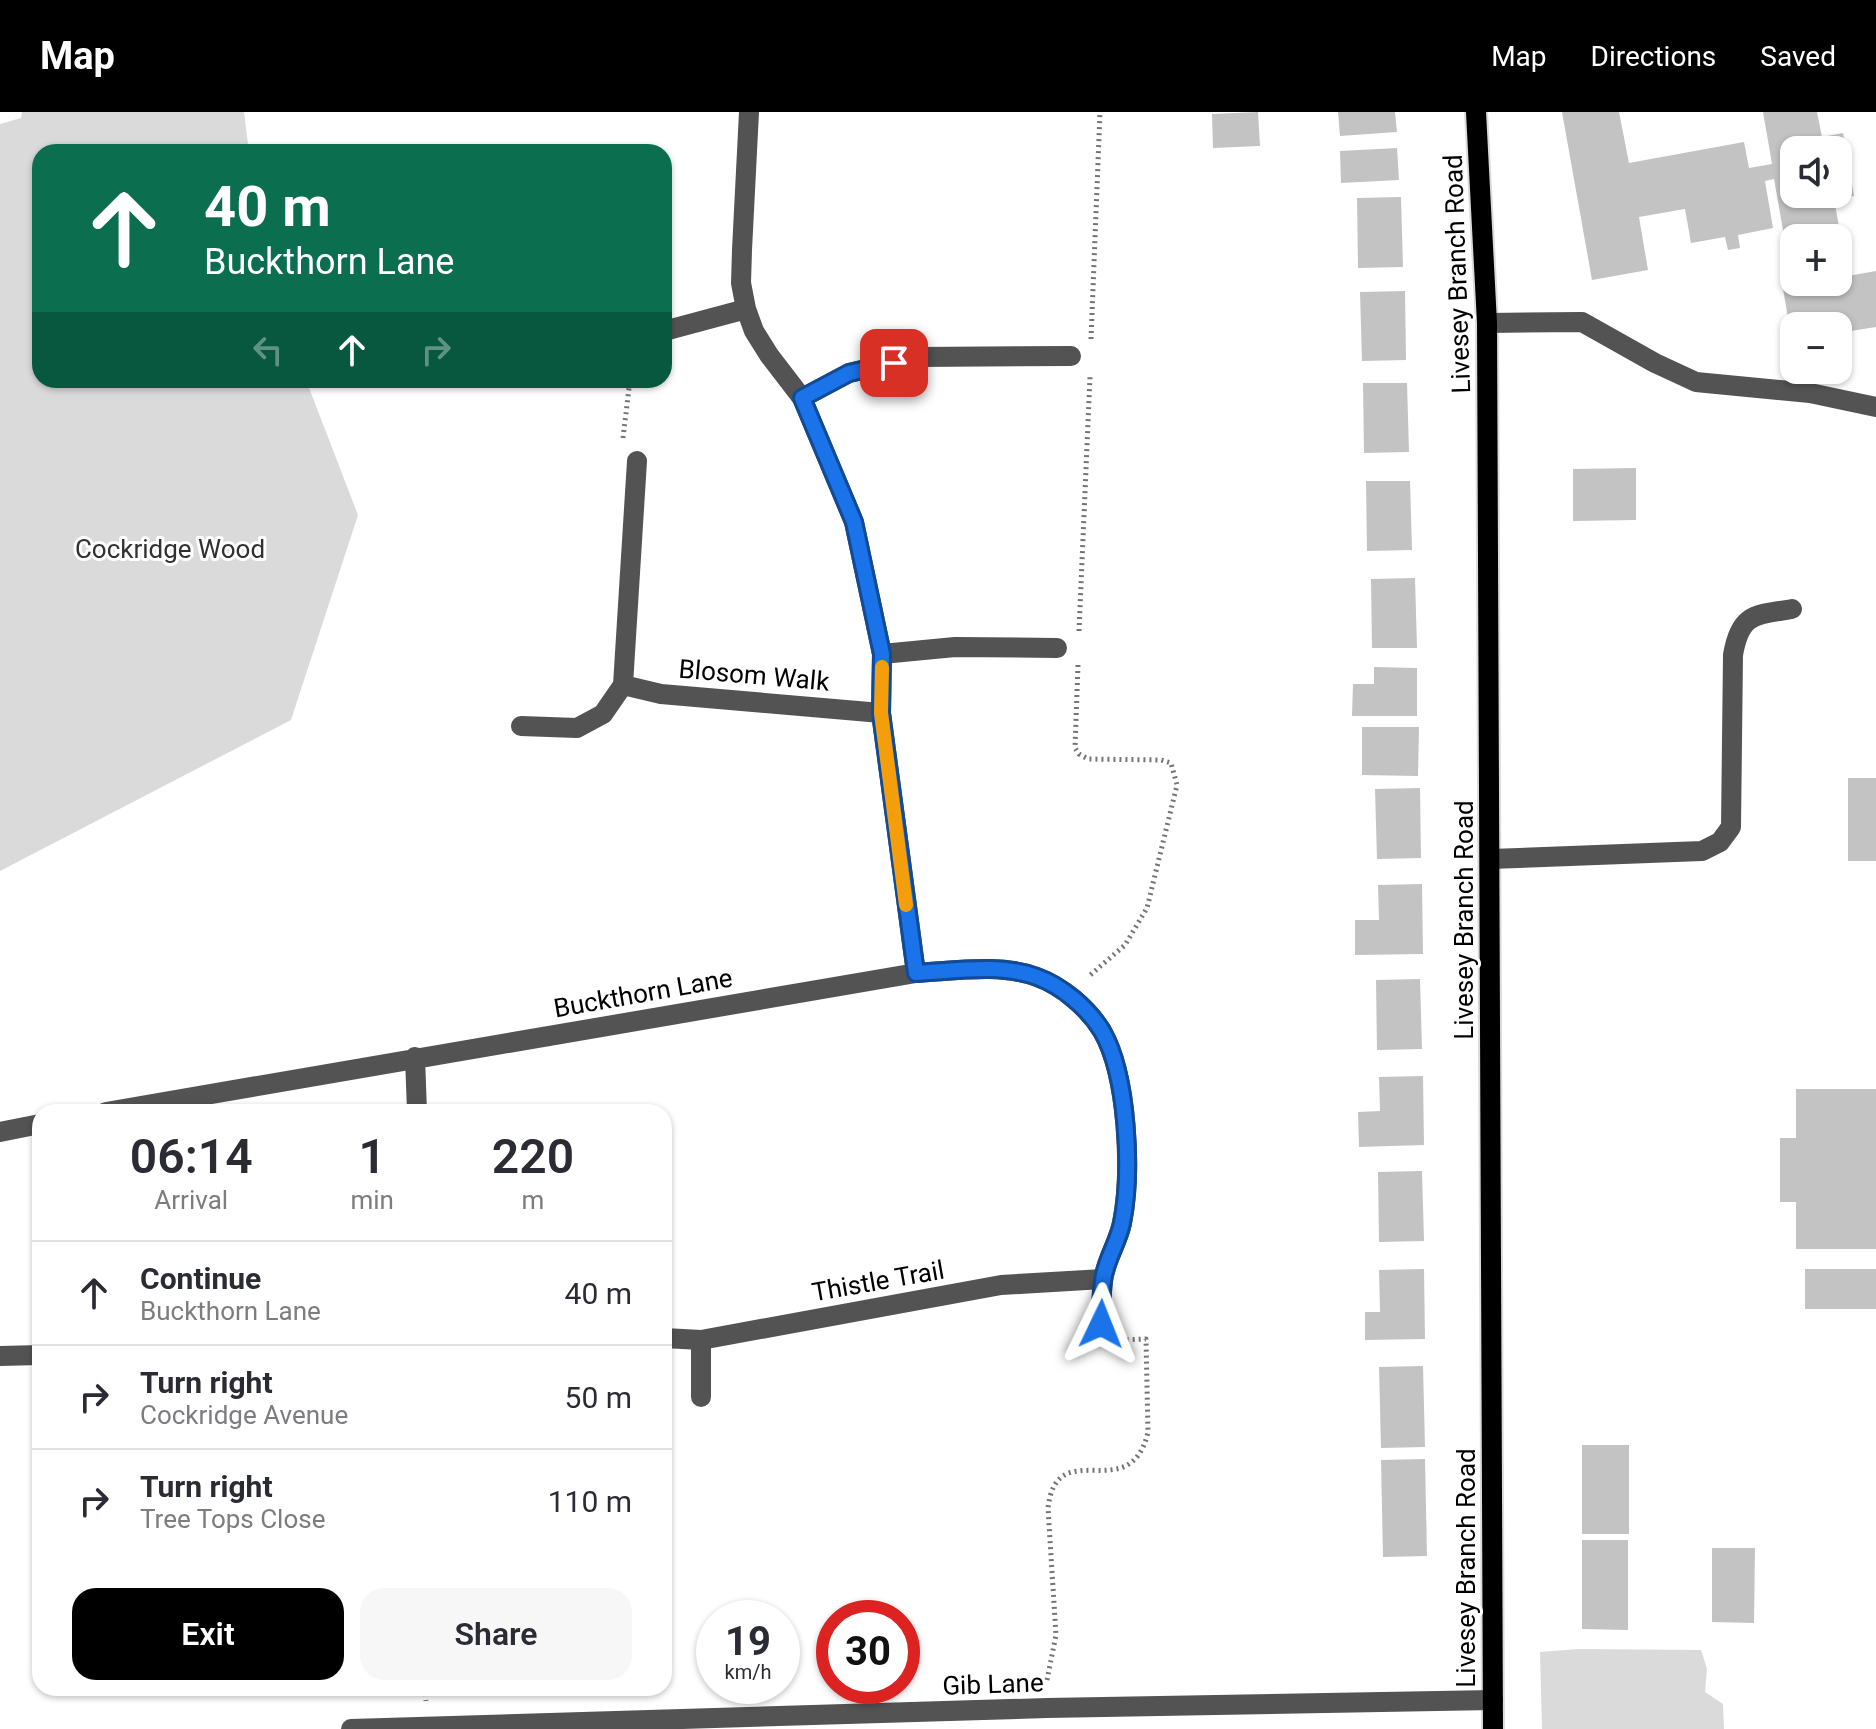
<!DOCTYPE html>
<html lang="en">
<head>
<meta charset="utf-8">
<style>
	body { margin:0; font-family:Roboto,sans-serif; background:#f7f7f7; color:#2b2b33; height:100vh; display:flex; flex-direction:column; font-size:30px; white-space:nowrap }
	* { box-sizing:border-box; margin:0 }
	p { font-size:26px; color:#7c7c81 }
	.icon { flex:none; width:44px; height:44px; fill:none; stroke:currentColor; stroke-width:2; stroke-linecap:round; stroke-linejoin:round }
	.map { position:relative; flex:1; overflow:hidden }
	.sheet { position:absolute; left:32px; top:992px; width:640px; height:592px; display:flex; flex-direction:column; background:#fff; border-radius:24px; box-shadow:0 2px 6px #0004 }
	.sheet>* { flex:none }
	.top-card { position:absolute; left:32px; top:32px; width:640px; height:244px; border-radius:24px; box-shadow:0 2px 6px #0004; background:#0b6e4f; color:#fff; overflow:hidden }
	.tools { position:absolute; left:1780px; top:24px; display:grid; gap:16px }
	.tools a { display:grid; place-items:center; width:72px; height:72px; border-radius:16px; background:#fff; box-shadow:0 2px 6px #0004; font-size:40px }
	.speed { position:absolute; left:696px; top:1488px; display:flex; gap:16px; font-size:40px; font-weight:700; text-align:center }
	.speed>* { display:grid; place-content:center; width:104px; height:104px; border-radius:50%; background:#fff; box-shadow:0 2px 6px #0004; line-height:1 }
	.speed small { font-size:20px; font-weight:400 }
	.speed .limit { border:12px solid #d22; background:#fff; color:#111 }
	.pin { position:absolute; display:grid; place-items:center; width:68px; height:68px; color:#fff; margin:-34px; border-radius:16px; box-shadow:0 4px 12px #0006 }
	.me { position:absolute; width:88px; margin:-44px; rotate:2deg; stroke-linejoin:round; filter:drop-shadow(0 0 6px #0008) }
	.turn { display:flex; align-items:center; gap:28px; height:168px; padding:0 40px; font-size:36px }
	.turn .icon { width:104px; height:104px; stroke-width:2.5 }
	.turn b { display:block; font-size:56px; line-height:68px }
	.lanes { display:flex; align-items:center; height:76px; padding:0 40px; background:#0003; justify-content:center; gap:40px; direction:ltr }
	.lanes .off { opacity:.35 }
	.eta { display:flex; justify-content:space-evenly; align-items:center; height:136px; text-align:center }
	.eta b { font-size:48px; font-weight:600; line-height:56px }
	.button { display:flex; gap:16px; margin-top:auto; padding:16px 40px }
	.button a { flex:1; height:92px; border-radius:24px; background:#000; color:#fff; font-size:32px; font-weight:600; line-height:92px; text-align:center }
	.button a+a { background:#f7f7f7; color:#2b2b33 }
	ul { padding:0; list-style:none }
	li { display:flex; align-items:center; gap:24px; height:104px; padding:0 40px; border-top:2px solid #e1e1e2 }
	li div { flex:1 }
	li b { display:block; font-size:30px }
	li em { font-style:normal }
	header { display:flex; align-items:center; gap:48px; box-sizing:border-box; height:112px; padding:0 40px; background:#000; color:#fff }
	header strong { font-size:38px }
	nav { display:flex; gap:44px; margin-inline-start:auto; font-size:28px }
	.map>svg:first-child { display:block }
</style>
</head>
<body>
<header>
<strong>Map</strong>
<nav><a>Map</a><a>Directions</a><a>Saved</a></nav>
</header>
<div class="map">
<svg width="1876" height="1617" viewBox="0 0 1876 1617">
	<rect width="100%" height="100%" fill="#fff"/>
	<path fill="#dadada" d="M22 0H244L249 40H40V268H306L358 403 291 608 0 759V12L21 6Z
		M1579 1537 1701 1538 1707 1557 1705 1580 1723 1592 1724 1617H1542L1540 1540Z"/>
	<path fill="#c3c3c3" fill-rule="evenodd" d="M1258 0 1260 34 1213 36 1212 2Z
		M1338 0H1395L1397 20 1340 24Z
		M1562 0H1619L1629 51 1744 30 1749 56 1772 52 1763 0H1817L1822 25 1843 21 1854 84 1834 87 1848 164 1876 159V215L1838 221V214H1794L1792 229 1783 177 1793 175 1774 67 1765 69 1773 116 1738 123 1740 136 1728 138 1725 125 1691 131 1685 97 1639 105 1648 158 1592 168ZM1794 38H1838V82H1794ZM1794 126H1838V170H1794Z
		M1397 36 1399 68 1341 71 1340 39Z
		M1401 85 1403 155 1358 156 1357 86Z
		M1405 179 1406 248 1362 249 1360 180Z
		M1363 271H1407L1409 340 1364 341Z
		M1636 356V408L1573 409V357Z
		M1366 369H1410L1412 438 1367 439Z
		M1415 466 1417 536H1372L1371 467Z
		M1374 555 1417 556V604H1352L1353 572H1374Z
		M1362 615H1419L1418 664 1362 663Z
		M1848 666H1876V749H1848Z
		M1420 676 1421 746 1377 747 1375 677Z
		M1422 772 1423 842 1355 843V808H1379L1378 773Z
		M1420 867 1422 937 1377 938 1376 868Z
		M1423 964 1424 1033 1359 1035 1358 1000 1380 999 1379 965Z
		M1796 977H1876V1137H1796V1090H1780V1026H1796Z
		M1422 1059 1424 1129 1379 1130 1378 1060Z
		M1424 1157 1425 1227 1365 1228V1200H1380L1379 1158Z
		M1805 1157H1876V1197H1805Z
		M1423 1254 1425 1335 1381 1336 1379 1255Z
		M1582 1333H1629V1422H1582Z
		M1425 1347 1427 1444 1383 1445 1381 1348Z
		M1582 1428H1628V1518L1582 1517Z
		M1712 1436H1755L1754 1511 1712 1510Z"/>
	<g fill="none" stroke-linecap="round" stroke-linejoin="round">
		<g stroke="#dbdbdb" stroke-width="24">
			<path id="major" d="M1476 0 1487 211 1493 1617"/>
		</g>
		<path stroke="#757575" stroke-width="5" stroke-dasharray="2 4" stroke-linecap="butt" d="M1091 227 1100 0
			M623 326 630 268
			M1079 519 1090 265
			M1078 553 1075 636 1079 642 1088 647 1161 648 1171 651 1177 673 1147 796 1125 833 1088 865
			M1047 1568 1056 1523 1048 1396C1057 1320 1130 1397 1148 1320L1146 1227 1120 1228
			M425 1576 426 1589"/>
		<path stroke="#535353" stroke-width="20" d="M749 0 742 138 741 171 746 197 754 219 769 243 802 286 854 410 882 542 881 601 916 861
			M1487 211 1582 210 1655 251 1696 270 1810 281 1876 295
			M664 219 746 197
			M802 286 849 261 916 245 1071 244
			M882 542 955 535 1057 536
			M623 573 661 582 881 601
			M521 614 577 616 603 602 623 573 637 349
			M1490 747 1702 739 1720 730 1731 715 1733 543C1740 501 1755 503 1792 497
			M415 945 417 1000
			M106 1000 916 861C954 859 1000 851 1037 865 1062 874 1088 896 1102 919 1128 964 1132 1061 1122 1111 1118 1131 1105 1149 1103 1169 1101 1183 1102 1198 1101 1212
			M0 1020 40 1012
			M664 1226 701 1228 1001 1173 1103 1167
			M701 1228V1285
			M0 1244 40 1243
			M351 1617 1047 1596 1493 1588"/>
		<use href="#major" stroke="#000" stroke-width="20"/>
	</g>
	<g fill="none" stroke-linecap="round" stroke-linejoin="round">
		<g stroke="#114b97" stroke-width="20">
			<path id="route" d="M894 251 849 261 802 286 854 410 882 542 881 601 916 861C955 859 1000 851 1037 865 1062 874 1088 896 1102 919 1128 964 1132 1061 1122 1111 1118 1131 1105 1149 1103 1169 1101 1183 1101 1198 1101 1212"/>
		</g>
		<use href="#route" stroke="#1a73e8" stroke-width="14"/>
		<path stroke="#f59e0b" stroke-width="14" d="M882 555 881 601 906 793"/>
	</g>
	<g text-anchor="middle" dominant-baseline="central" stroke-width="6" stroke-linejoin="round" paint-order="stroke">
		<g font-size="26" fill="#000" stroke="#fff">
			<text transform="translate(1457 162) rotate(-92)">Livesey Branch Road</text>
			<text transform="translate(754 563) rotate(5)">Blosom Walk</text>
			<text transform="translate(1464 808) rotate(-90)">Livesey Branch Road</text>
			<text transform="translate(643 881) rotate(-10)">Buckthorn Lane</text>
			<text transform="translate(878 1169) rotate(-10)">Thistle Trail</text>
			<text transform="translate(1466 1456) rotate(-90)">Livesey Branch Road</text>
			<text transform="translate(993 1572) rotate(-2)">Gib Lane</text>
		</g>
		<g font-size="26" fill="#313131" stroke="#fff">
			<text x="170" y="437">Cockridge Wood</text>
		</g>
	</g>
</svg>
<div class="tools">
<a><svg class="icon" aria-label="sound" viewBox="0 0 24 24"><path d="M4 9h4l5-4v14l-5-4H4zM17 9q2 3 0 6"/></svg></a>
<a>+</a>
<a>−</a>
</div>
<div class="speed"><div>19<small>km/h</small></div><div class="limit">30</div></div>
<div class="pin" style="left:894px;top:251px;background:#d93025"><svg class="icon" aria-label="arrive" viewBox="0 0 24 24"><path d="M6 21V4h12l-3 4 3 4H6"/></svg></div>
<svg class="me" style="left:1101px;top:1212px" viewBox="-20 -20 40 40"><path d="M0-17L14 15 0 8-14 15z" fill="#1a73e8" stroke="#fff" stroke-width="4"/></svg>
<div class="top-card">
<div class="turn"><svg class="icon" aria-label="ahead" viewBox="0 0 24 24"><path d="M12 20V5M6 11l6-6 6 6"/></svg><div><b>40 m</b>Buckthorn Lane</div></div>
<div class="lanes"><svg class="icon off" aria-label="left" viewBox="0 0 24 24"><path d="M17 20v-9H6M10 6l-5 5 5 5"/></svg><svg class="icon" aria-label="ahead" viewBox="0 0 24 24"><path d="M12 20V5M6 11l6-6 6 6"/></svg><svg class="icon off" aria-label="right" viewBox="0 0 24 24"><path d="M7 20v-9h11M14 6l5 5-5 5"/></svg></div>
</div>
<section class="sheet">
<div class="eta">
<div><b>06:14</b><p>Arrival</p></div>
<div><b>1</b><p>min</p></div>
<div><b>220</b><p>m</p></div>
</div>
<ul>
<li><svg class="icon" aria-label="ahead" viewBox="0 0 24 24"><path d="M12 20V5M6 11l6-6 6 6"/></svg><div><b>Continue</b><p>Buckthorn Lane</p></div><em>40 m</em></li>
<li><svg class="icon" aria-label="right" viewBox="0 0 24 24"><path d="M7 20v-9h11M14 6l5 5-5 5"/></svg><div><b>Turn right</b><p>Cockridge Avenue</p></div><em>50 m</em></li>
<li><svg class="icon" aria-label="right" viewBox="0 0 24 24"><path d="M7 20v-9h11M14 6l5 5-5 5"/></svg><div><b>Turn right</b><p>Tree Tops Close</p></div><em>110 m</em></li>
</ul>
<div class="button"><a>Exit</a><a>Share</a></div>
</section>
</div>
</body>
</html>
